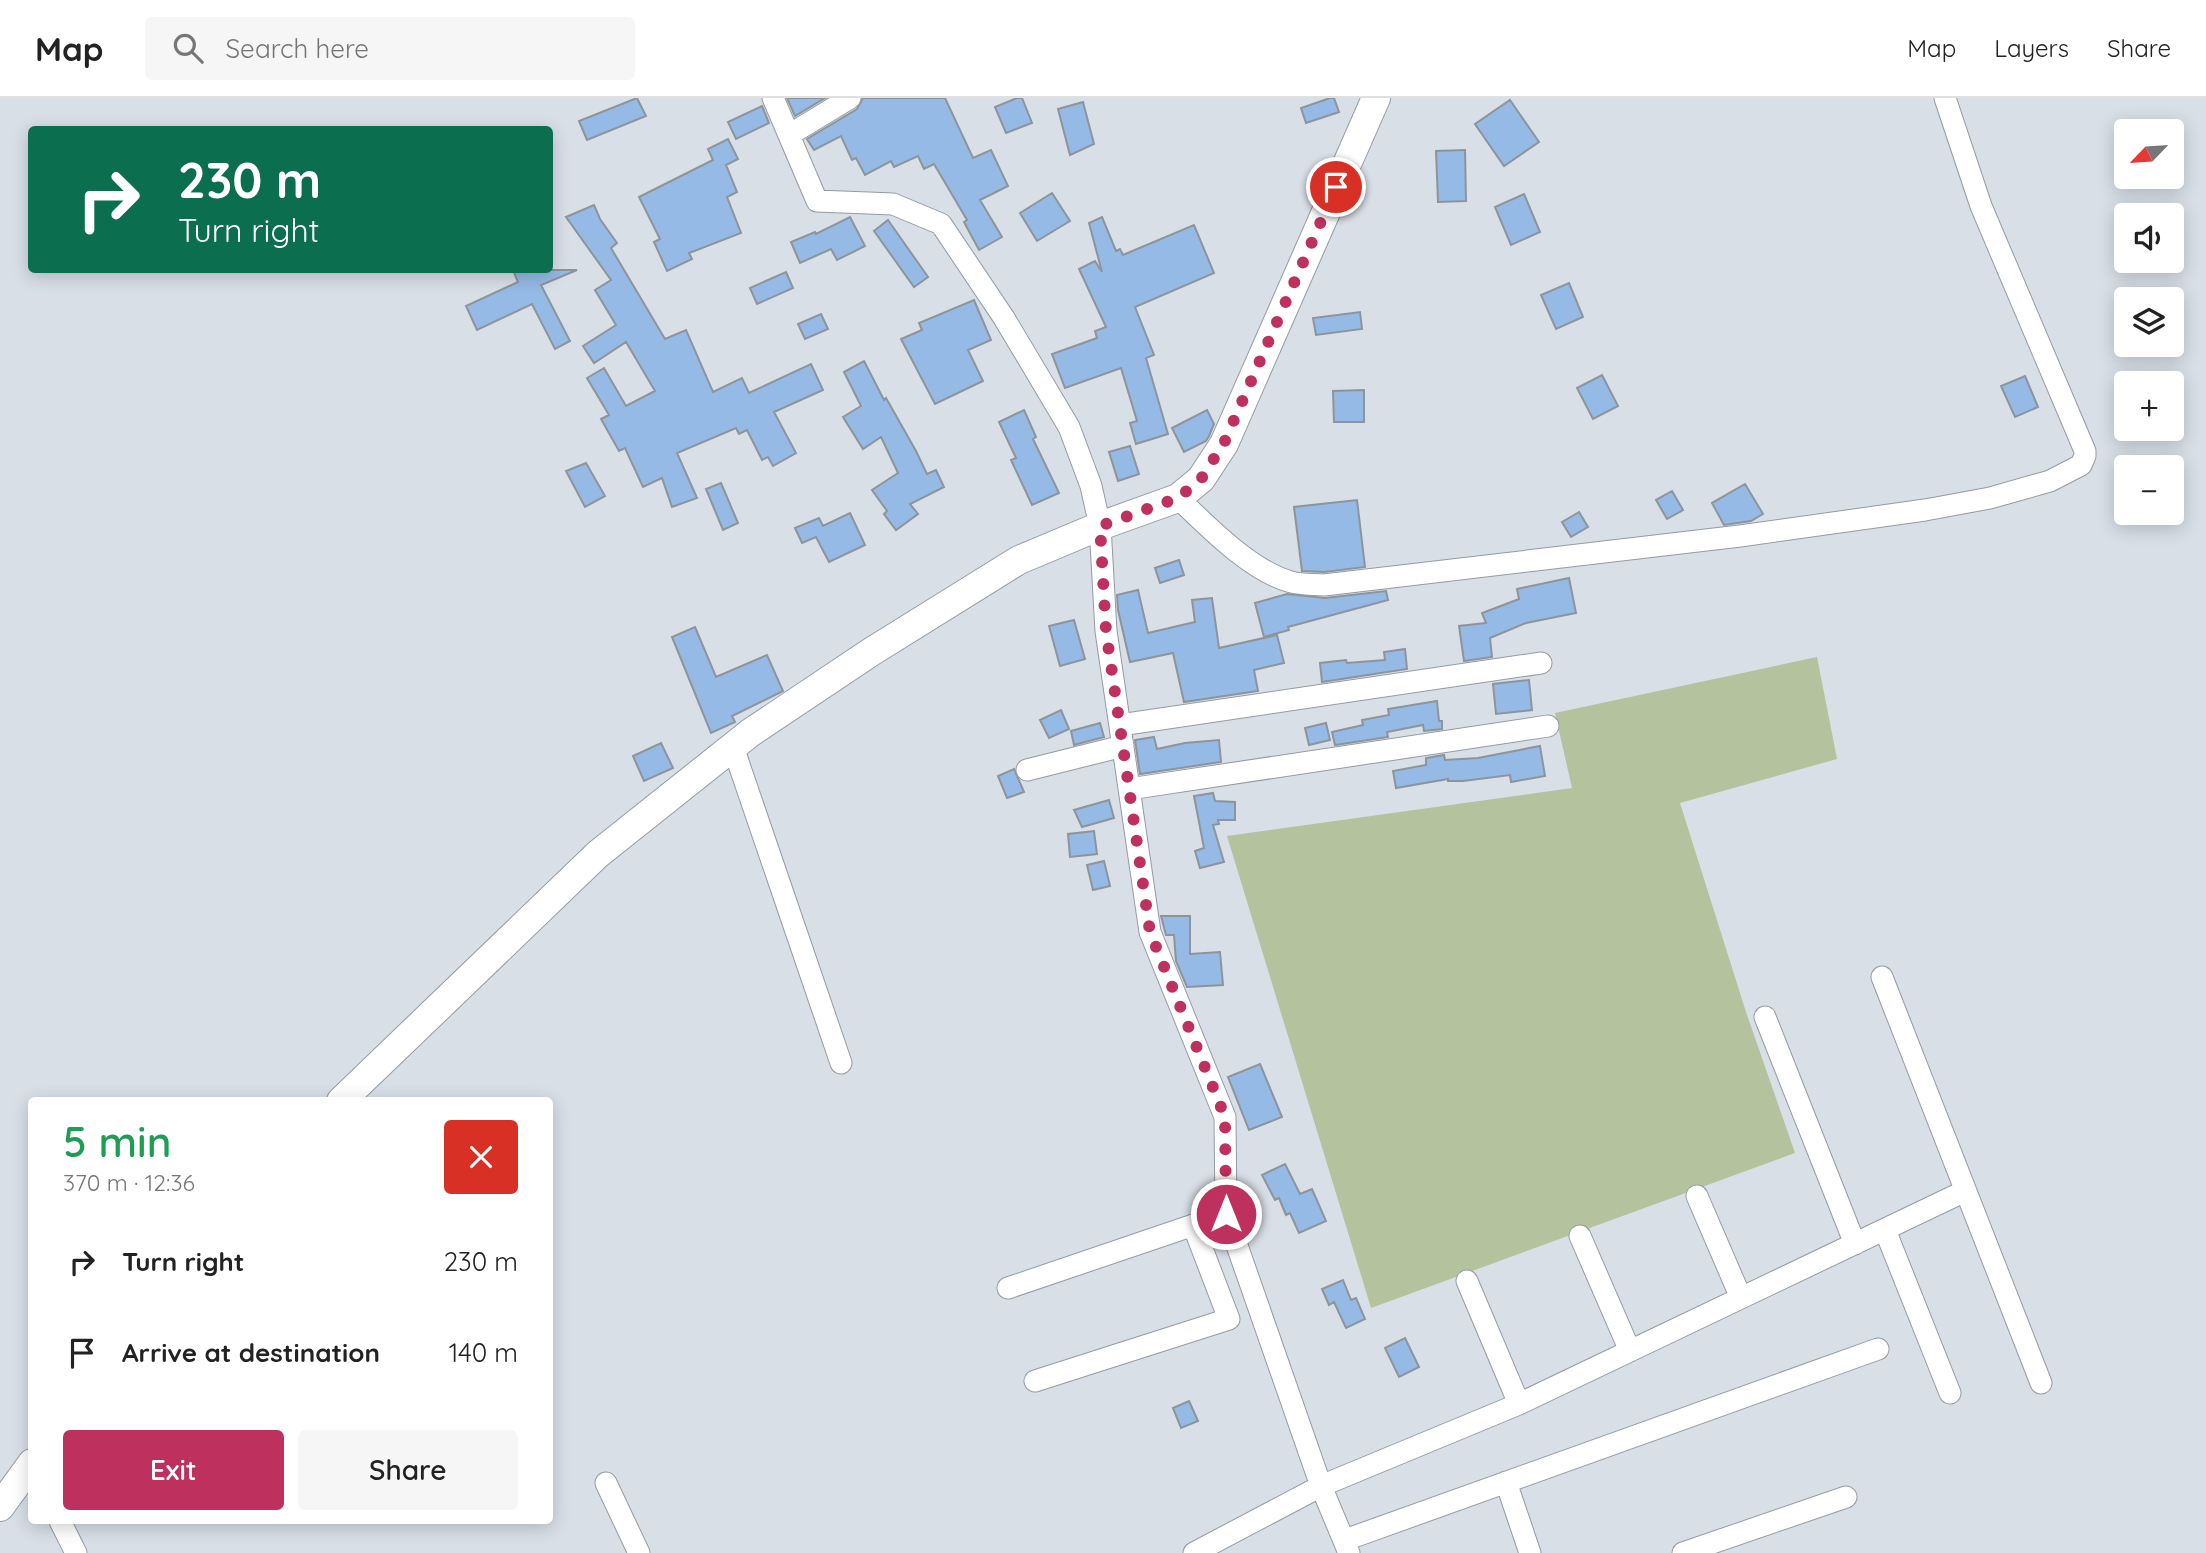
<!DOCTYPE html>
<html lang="en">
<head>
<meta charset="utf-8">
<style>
	body { margin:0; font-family:Quicksand,sans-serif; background:#f6f6f6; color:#222; height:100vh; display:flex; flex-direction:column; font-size:26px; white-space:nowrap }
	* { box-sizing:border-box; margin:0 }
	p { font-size:23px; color:#767676 }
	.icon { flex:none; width:38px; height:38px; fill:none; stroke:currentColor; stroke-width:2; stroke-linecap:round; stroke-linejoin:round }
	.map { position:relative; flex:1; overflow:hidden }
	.side { position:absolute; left:28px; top:999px; width:525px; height:427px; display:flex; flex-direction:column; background:#fff; border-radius:7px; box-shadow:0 4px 18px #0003 }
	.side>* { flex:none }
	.banner { position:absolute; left:28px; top:28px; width:525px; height:147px; border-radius:7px; box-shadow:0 4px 18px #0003; background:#0b6e4f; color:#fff; overflow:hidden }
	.needle { width:46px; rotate:245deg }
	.controls { position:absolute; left:2114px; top:21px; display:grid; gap:14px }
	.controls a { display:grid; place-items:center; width:70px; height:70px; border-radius:7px; background:#fff; box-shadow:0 4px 18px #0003; font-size:35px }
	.pin { position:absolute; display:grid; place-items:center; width:60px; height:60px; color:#fff; margin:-30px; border:4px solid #fff; border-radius:50%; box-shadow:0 2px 7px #0007 }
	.me { position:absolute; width:77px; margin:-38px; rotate:0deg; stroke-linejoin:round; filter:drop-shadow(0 0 5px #0008) }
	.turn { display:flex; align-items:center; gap:24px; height:147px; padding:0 35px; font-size:32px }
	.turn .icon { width:91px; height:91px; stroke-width:2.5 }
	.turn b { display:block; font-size:49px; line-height:60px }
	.round { display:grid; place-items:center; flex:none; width:74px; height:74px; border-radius:7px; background:#f6f6f6 }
	.head { display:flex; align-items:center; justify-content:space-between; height:119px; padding:0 35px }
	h1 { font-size:42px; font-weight:600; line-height:52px; color:#1e9e55 }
	.cta { display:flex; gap:14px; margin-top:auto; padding:14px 35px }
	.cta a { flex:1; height:80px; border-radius:7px; background:#be305d; color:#fff; font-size:28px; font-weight:600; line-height:80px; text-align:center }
	.cta a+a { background:#f6f6f6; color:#222 }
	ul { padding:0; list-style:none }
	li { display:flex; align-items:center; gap:21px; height:91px; padding:0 35px }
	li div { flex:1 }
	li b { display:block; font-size:26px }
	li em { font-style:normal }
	header { display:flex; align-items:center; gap:42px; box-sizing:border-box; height:98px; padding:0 35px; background:#fff; border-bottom:2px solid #e0e0e0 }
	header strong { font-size:33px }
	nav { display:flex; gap:38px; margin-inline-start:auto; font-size:24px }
	.search { width:490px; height:63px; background:#f6f6f6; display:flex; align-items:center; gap:18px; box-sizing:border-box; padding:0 24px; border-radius:7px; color:#767676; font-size:26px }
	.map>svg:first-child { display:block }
</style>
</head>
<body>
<header>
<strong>Map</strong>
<div class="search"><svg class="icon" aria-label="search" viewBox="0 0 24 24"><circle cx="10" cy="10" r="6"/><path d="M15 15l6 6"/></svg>Search here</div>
<nav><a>Map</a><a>Layers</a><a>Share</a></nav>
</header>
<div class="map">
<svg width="2206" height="1455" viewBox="0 0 2206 1455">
	<rect width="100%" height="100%" fill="#d8dfe7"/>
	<path fill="#b4c39e" d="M1817 559 1837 661 1680 705 1746 914 1795 1055 1371 1210 1227 738 1572 690 1555 615Z"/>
	<path fill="#95bae5" stroke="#8d949c" stroke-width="2" d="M637 0 646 18 587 42 579 23Z
		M787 0H825L795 18Z
		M863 0H945L973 60 991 52 1008 88 980 102 1002 139 979 152 964 124 967 122 934 66 924 71 918 58 894 69 891 63 865 77 856 60 852 62 841 38 814 52 807 41 857 11Z
		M1017 0H1022L1032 25 1006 35 995 9Z
		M1330 0H1334L1339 14 1306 25 1301 10Z
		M1510 2 1539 44 1504 68 1475 26Z
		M1083 4 1094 46 1070 57 1058 11Z
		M762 8 769 25 736 41 728 24Z
		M728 41 738 61 726 67 737 94 727 99 741 135 689 155 692 161 667 173 654 144 660 141 639 99 713 62 708 51Z
		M1465 52 1466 103 1438 104 1436 53Z
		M1052 95 1070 123 1037 143 1020 115Z
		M1524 96 1540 134 1511 147 1495 109Z
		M594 107 600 121 617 145 611 150 665 241 686 232 713 294 742 280 749 295 811 266 823 292 774 314 796 355 773 368 768 359 762 362 747 332 739 336 736 330 677 355 697 400 672 409 662 380 643 389 625 350 619 353 601 321 609 317 587 280 604 270 626 308 655 293 626 244 594 265 583 248 616 227 595 192 611 182 566 119Z
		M850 119 865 148 837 162 831 151 800 165 791 144 815 134 816 136Z
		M1102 119 1116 153 1120 151 1123 157 1194 127 1214 175 1135 209 1154 257 1146 260 1168 336 1136 346 1130 325 1137 323 1121 270 1065 290 1052 256 1097 240 1095 233 1106 229 1079 171 1095 163 1102 174 1089 125Z
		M888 122 928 179 914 189 874 133Z
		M513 172H577L541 187 570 243 555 251 532 206 477 232 466 208 518 184Z
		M786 174 793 190 757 206 750 190Z
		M1569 185 1583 219 1556 231 1541 197Z
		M974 202 991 242 968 252 983 283 935 306 901 241 922 232 919 225Z
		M1360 214 1362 231 1316 237 1313 220Z
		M821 216 828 231 805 241 798 226Z
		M864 263 884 302 886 300 916 353 927 376 936 372 944 389 910 406 918 416 896 432 884 416 887 413 872 392 898 375 881 339 863 351 843 319 861 308 844 274Z
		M1602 277 1618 308 1593 321 1577 290Z
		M2025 278 2038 309 2015 319 2001 288Z
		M1364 292V324H1334L1333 293Z
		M1024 312 1036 339 1033 341 1059 395 1032 407 1011 362 1016 360 999 324Z
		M1207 312 1214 326 1209 338 1206 343 1184 354 1172 330Z
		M1130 348 1139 376 1118 383 1109 354Z
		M586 365 605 398 585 409 566 373Z
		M721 385 738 425 723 432 706 391Z
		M1745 386 1763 416 1751 423 1724 427 1712 405Z
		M1672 393 1683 412 1667 421 1656 402Z
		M1357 402 1365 469 1324 474 1302 473 1294 409Z
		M1579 414 1588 429 1571 439 1562 424Z
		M850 415 865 447 829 464 816 439 802 445 795 430 819 420 823 428Z
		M1179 462 1184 477 1160 485 1155 470Z
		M1569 480 1576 515 1526 525 1490 540 1492 559 1464 563 1459 528 1486 525 1482 515 1519 501 1517 491Z
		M1138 492 1148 535 1195 524 1192 502 1212 500 1219 550 1277 537 1284 565 1254 572 1258 593 1184 604 1173 555 1130 564 1118 512 1117 497Z
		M1386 493 1388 502 1288 529 1289 532 1264 539 1255 505 1287 496 1325 500Z
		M1074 522 1085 561 1060 568 1049 528Z
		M695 529 716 579 767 557 783 593 732 618 735 624 711 635 672 539Z
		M1405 551 1407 571 1322 584 1320 565 1346 562 1347 565 1385 562 1384 554Z
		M1529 582 1532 612 1496 616 1493 586Z
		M1437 603 1439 623H1442V631L1424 633 1423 627 1387 634 1388 639 1335 647 1332 634 1363 627 1362 622 1389 617 1388 611Z
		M1061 612 1069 631 1049 640 1040 622Z
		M1100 625 1104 639 1074 647 1071 633Z
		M1326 625 1330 642 1309 647 1305 630Z
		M1154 639 1157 651 1185 645 1219 642 1221 664 1140 676 1135 642Z
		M661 645 673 670 644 683 633 658Z
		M1540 648 1545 678 1511 684 1510 677 1463 683H1448V681L1396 690 1393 673 1426 667V660L1444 657 1445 662 1478 660Z
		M1014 671 1024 694 1007 700 998 678Z
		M1213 695 1215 703 1235 704V722H1218L1219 726 1213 727 1224 764 1200 770 1195 753 1204 750 1194 698Z
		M1109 702 1114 720 1082 729 1074 712Z
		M1094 733 1097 756 1070 759 1068 736Z
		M1104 763 1110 788 1093 792 1087 767Z
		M1161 818H1190V856L1220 854 1223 887 1187 889 1176 863 1174 837H1166Z
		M1260 966 1282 1019 1249 1032 1228 979Z
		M1285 1066 1300 1096 1312 1091 1326 1123 1299 1135 1290 1115 1286 1117 1279 1100 1275 1102 1262 1077Z
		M1343 1182 1351 1202 1356 1200 1365 1221 1346 1230 1334 1204 1329 1207 1322 1191Z
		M1405 1240 1419 1269 1399 1279 1385 1250Z
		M1189 1303 1198 1323 1181 1330 1173 1310Z"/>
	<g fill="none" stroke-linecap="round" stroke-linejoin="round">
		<g stroke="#949ba3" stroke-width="23">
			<path id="minor" d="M773 0 817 103 893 106 941 126 1004 220 1069 329 1091 388 1100 428 1106 533 1150 834 1225 1019 1226 1116 1321 1388 1349 1455
				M789 37 850 0
				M1178 400C1208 429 1251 473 1291 484 1302 487 1313 486 1324 487L1740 438 1925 412 1990 400 2050 383 2081 367 2085 358V353L1981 108 1945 0
				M1120 627 1541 565
				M733 649 841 965
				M1027 672 1123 648
				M1129 691 1548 628
				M1882 879 2041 1285
				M1765 919 1855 1146
				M1697 1098 1741 1200
				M1885 1132 1950 1295
				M1580 1138 1630 1253
				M1467 1183 1519 1306
				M1008 1190 1226 1116
				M1035 1283 1229 1221 1193 1127
				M1506 1384 1530 1455
				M606 1385 639 1455
				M60 1423 76 1455
				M1345 1442 1878 1251
				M1194 1455 1321 1388 1519 1306 1965 1093
				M1683 1455 1846 1399"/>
		</g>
		<g stroke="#949ba3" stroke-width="30">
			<path id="major" d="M341 1003 598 756 750 635 871 554 1019 462 1100 428 1178 400 1201 381 1224 346 1376 0
				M0 1409 32 1365"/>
		</g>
		<use href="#minor" stroke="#fff" stroke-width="21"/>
		<use href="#major" stroke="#fff" stroke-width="28"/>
	</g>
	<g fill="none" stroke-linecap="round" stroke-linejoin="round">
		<path stroke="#be305d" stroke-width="12" stroke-dasharray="0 21.6" d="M1226 1116 1225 1019 1150 834 1106 533 1100 428 1178 400 1201 381 1224 345 1336 89"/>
	</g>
</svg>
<div class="controls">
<a><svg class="needle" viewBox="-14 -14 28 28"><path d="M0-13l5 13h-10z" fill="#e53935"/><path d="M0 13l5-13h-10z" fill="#767676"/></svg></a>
<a><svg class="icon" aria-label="sound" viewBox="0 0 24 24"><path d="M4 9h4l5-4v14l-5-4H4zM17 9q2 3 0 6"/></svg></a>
<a><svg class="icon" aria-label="layers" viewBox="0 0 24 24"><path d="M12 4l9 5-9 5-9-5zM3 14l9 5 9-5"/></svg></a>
<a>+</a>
<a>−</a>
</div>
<div class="pin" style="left:1336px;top:89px;background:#d93025"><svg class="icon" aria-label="arrive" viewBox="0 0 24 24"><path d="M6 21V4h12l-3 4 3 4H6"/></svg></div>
<svg class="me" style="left:1226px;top:1116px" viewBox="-20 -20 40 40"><circle r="17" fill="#be305d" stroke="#fff" stroke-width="3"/><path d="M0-11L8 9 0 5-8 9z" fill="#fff"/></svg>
<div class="banner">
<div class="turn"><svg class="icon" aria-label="right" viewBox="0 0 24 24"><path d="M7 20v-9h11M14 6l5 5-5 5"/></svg><div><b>230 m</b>Turn right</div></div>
</div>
<section class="side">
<div class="head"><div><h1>5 min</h1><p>370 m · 12:36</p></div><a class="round" style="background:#d93025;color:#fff"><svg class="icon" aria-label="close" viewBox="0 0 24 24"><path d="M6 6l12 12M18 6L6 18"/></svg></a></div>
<ul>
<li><svg class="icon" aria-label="right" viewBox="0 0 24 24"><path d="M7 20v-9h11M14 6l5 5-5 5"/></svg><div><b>Turn right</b></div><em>230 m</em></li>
<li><svg class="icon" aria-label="arrive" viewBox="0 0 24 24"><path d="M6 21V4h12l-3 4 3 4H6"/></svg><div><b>Arrive at destination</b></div><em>140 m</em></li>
</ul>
<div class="cta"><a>Exit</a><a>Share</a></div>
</section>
</div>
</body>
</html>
